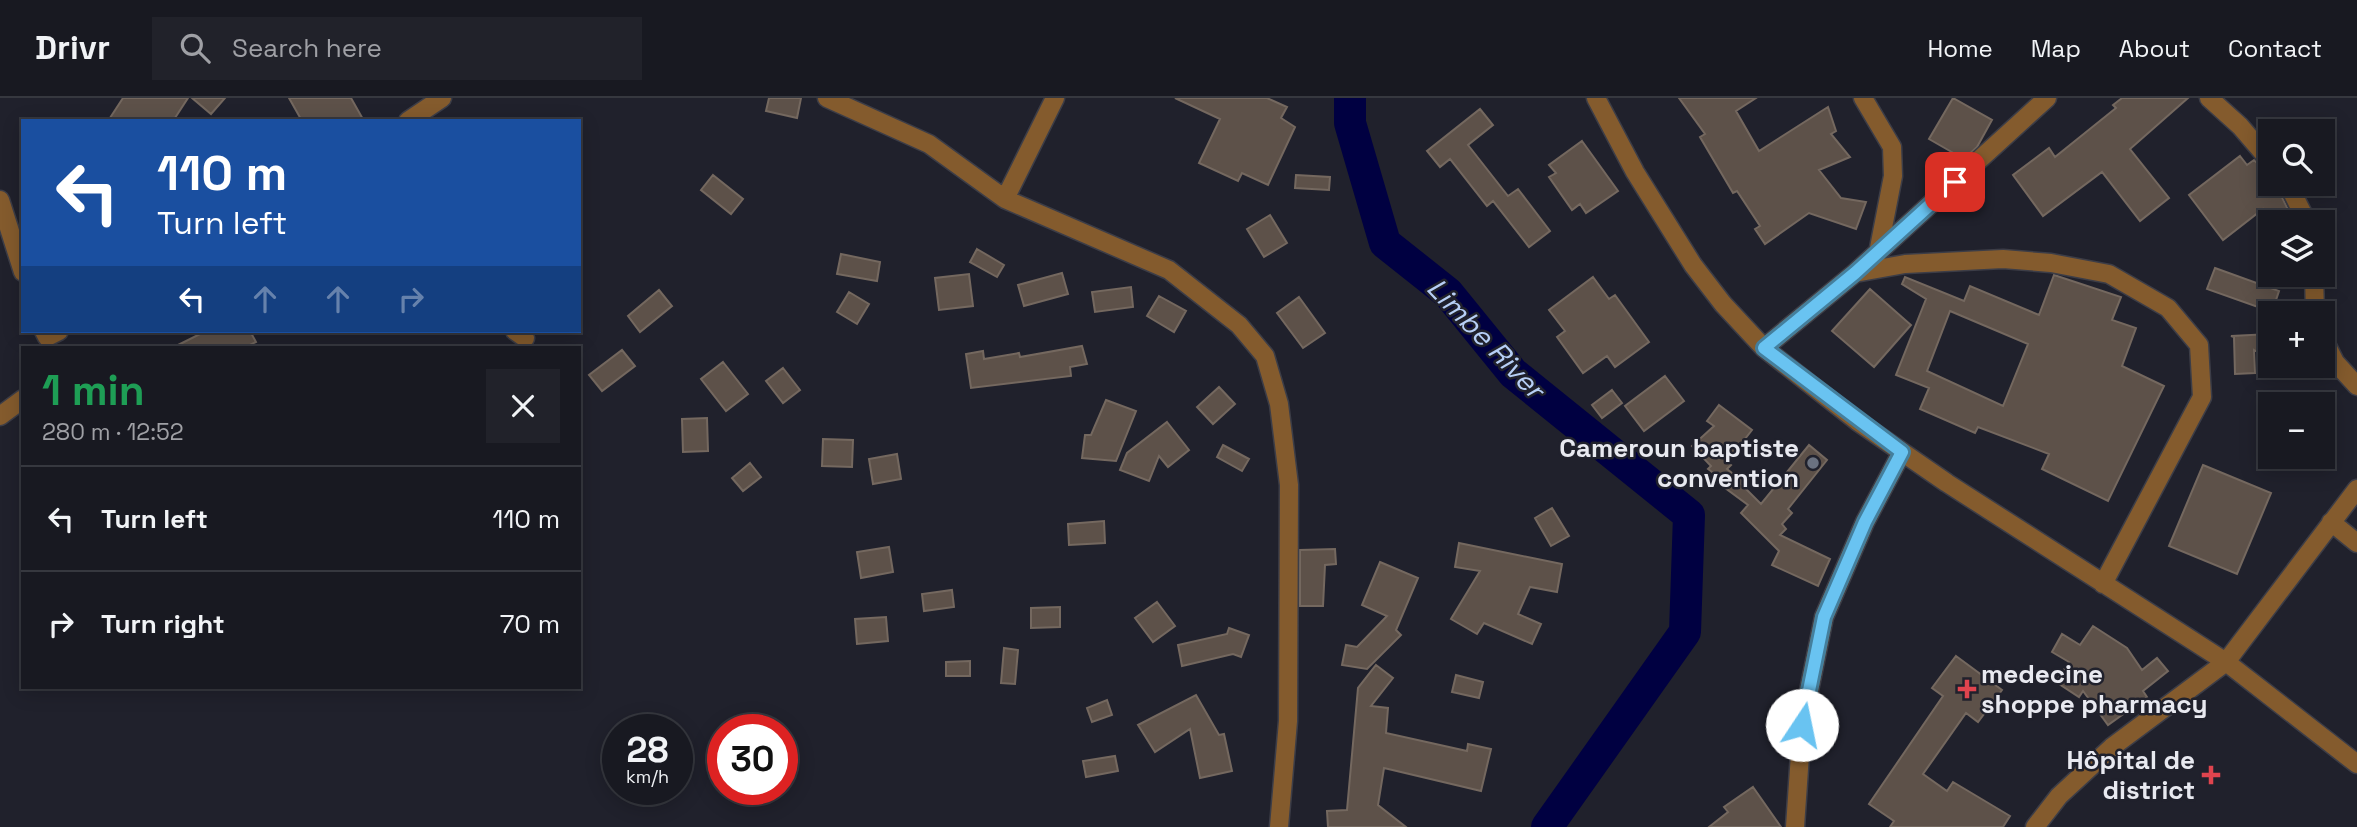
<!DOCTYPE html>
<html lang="en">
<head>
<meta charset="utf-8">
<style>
	body { margin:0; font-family:"Space Grotesk",sans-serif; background:#21222a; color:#f1f3f6; height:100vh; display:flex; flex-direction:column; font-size:26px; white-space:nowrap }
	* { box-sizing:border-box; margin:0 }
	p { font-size:23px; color:#9fa0a5 }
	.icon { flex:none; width:38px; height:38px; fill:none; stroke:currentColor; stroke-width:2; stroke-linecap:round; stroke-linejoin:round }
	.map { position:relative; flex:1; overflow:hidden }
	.sheet { position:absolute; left:21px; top:248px; width:560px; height:343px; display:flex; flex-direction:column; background:#181921; border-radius:0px; box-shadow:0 4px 18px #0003,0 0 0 2px #36383f }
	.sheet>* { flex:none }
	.banner { position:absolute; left:21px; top:21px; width:560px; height:214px; border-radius:0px; box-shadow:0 4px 18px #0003,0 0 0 2px #36383f; background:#1a4fa0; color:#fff; overflow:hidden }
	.fabs { position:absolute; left:2258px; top:21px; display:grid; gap:14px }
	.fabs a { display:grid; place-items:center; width:77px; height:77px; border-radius:0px; background:#181921; box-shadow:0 4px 18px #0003,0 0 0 2px #36383f; font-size:35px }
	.speed { position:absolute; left:602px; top:616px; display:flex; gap:14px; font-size:35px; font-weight:700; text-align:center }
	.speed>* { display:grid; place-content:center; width:91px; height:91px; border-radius:50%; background:#181921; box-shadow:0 4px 18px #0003,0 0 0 2px #36383f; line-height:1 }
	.speed small { font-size:18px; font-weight:400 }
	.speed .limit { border:10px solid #d22; background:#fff; color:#111 }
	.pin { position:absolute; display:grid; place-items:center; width:60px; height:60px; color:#fff; margin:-30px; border-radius:14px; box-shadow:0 4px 10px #0006 }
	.me { position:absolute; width:77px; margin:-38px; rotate:11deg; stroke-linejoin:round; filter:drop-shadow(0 0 5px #0008) }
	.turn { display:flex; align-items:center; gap:24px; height:147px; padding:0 21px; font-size:32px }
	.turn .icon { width:91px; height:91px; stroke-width:2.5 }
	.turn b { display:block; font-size:49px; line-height:60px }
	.lanes { display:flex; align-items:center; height:66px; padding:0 21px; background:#0003; justify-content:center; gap:35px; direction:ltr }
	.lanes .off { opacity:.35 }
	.round { display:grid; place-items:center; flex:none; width:74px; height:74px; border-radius:0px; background:#21222a }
	.headline { display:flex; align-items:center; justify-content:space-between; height:119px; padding:0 21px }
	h1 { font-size:42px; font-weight:700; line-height:52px; color:#1e9e55 }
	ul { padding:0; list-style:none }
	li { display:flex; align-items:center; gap:21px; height:105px; padding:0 21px; border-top:2px solid #36383f }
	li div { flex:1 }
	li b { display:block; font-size:26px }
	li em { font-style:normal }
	header { display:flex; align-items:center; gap:42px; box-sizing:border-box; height:98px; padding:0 35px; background:#181921; border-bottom:2px solid #36383f }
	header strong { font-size:33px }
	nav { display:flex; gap:38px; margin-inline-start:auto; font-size:24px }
	.search { width:490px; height:63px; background:#21222a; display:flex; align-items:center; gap:18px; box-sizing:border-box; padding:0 24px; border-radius:0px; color:#9fa0a5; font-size:26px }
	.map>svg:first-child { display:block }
</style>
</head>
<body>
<header>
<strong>Drivr</strong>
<div class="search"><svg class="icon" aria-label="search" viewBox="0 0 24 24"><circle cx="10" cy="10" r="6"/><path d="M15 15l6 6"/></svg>Search here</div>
<nav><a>Home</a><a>Map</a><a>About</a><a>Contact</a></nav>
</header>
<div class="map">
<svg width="2357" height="729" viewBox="0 0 2357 729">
	<rect width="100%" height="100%" fill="#20212c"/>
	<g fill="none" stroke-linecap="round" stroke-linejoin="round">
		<path stroke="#000041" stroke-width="32" d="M1350 0V25L1385 145 1448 195 1513 275 1689 417 1685 534 1547 729"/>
	</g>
	<path fill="#5d5149" stroke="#74685f" stroke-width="2" fill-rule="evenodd" d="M123 0H188L173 23H108Z
		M192 0H225L211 16Z
		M289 0H351L364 23H302Z
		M769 0H801L797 20 766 13Z
		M1175 0H1267L1287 9 1281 20 1295 29 1268 87 1242 75 1238 83 1199 65 1220 21Z
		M1679 0H1756L1736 13 1759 53 1828 9 1836 33 1831 36 1850 59 1819 72 1841 100 1866 104 1856 131 1809 115 1765 146 1755 131 1760 128 1737 93 1733 95 1700 39 1705 36Z
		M1953 0 1992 22 1977 49 1964 61 1929 41Z
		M2122 0H2188L2130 51 2169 100 2140 123 2102 74 2043 118 2013 77 2049 50 2055 59 2116 10 2113 7Z
		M1480 11 1493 27 1468 47 1508 98 1518 91 1550 133 1529 149 1493 103 1487 108 1450 61 1440 69 1427 53Z
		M1582 43 1618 93 1586 115 1580 106 1572 112 1549 79 1556 75 1549 67Z
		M2240 58 2247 67 2254 62 2265 73 2270 86 2277 89 2294 124H2273L2263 111 2223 142 2189 97Z
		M713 77 743 101 731 116 701 92Z
		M1296 77 1330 79 1329 92 1295 90Z
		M1270 117 1287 145 1264 159 1247 131Z
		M977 151 1004 167 997 179 970 164Z
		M841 156 880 164 877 183 837 176Z
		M2215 170 2279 193 2272 214 2207 191Z
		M1062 175 1068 196 1024 208 1018 187Z
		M969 176 973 208 939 212 935 180Z
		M2054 177 2121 199 2112 222 2136 230 2122 268 2164 288 2108 403 2042 371 2049 356 1978 329 1975 335 1920 311 1929 290 1896 277 1926 201 1902 186 1905 179 1964 203 1970 188 2039 217ZM1950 213 2028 246 2003 308 1927 273Z
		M1593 179 1609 201 1615 197 1649 244 1615 269 1607 258 1583 275 1557 239 1565 233 1549 212Z
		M1131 189 1133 209 1095 214 1092 194Z
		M1870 191 1911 227 1874 269 1832 233Z
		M659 192 672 208 640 234 628 218Z
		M849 194 869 206 857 226 837 214Z
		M1159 198 1186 213 1174 234 1147 218Z
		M1299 199 1325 235 1303 250 1277 215Z
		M206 233H250L256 244 244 250H172Z
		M2270 236V261L2254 252 2255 275 2235 276 2234 239 2231 238Z
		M1082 248 1087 266 1070 269 1071 278 971 290 966 256 983 253 984 261 1019 255 1020 259Z
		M622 252 635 268 602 293 589 277Z
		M723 264 748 296 726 313 701 281Z
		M783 270 800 292 783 305 766 283Z
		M1665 278 1684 303 1644 333 1625 308Z
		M1219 289 1235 306 1213 326 1197 309Z
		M1612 292 1622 305 1602 320 1592 307Z
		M1106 302 1136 313 1116 363 1082 360 1085 337H1091Z
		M1719 307 1752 332 1727 364 1731 367 1727 371 1742 383 1740 385 1761 406 1809 347 1827 362 1788 411 1792 415 1782 426 1786 431 1780 437 1830 461 1818 488 1772 467 1779 453 1741 415 1748 407 1717 384 1720 380 1708 371 1711 368 1692 348 1714 328 1707 323Z
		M707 320 708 353 683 354 682 321Z
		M1167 324 1189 352 1168 369 1159 358 1149 383 1120 372 1127 355Z
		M823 341 853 342 852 369 822 368Z
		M1223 347 1249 361 1242 373 1217 359Z
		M897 356 901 381 873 386 869 361Z
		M750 365 761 379 743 393 732 380Z
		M2203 367 2271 395 2237 476 2169 448Z
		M1552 410 1569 438 1551 448 1535 420Z
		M1104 423 1105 445 1069 447 1068 426Z
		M1459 445 1562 466 1557 494 1530 489 1518 516 1541 526 1532 546 1484 525 1477 536 1451 521 1480 473 1455 469Z
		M889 449 893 474 861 480 857 454Z
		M1335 451 1336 466 1325 467 1323 508H1300V452Z
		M1380 464 1418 480 1396 532 1401 537 1367 571 1342 567 1346 547 1357 549 1387 518 1362 507Z
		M952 492 954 509 924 513 922 496Z
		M1157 504 1175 528 1153 544 1135 520Z
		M1060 509V529L1031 530V510Z
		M886 519 888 543 857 546 855 521Z
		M2093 528 2127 550 2142 572 2157 560 2168 573 2143 593 2147 599 2108 627 2083 593 2079 599 2056 584 2069 564 2052 554 2062 536 2080 547Z
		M1229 530 1249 537 1241 559 1233 556 1182 568 1178 547 1227 536Z
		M1004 550 1018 552 1015 586 1001 585Z
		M1956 558 2002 592 1978 624 1966 615 1923 676 1947 693 1953 684 2010 718 2003 729H1890L1894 723 1869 706 1943 598 1932 590Z
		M970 563V578H946V564Z
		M1376 567 1393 580 1371 608 1388 610 1386 635 1467 653 1468 646 1491 651 1481 693 1384 670 1378 707 1406 729H1328L1327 713 1347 712 1358 590Z
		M1456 577 1483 584 1479 600 1452 594Z
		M1196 597 1219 637 1224 636 1232 673 1200 680 1190 631 1155 654 1138 627Z
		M1107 602 1112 617 1092 624 1087 610Z
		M1115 658 1118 673 1086 679 1083 663Z
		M1753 689 1781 729H1709L1728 714 1724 709Z"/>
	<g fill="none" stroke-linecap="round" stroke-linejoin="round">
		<g stroke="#3c3d47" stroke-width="21">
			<path id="minor" d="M827 0 929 46 1005 101
				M1055 0 1005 101 1169 172 1239 227 1265 258 1279 306 1289 387 1288 623 1279 729
				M1596 0 1635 74 1693 167 1723 206 1764 250 1857 323 1947 385 2226 564 2357 666
				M1863 0 1892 49 1893 78 1879 150
				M2209 0 2240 28 2270 63
				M408 23 442 0
				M2288 86 2307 124
				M0 102 23 174
				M1855 175 2047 0
				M2314 177 2315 215
				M44 233 47 239 59 233
				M515 233 525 240
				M2322 238 2335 264 2357 288
				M1764 250 1855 175 1905 166 2003 161 2051 165 2109 176 2168 210 2199 247 2202 299 2103 486
				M0 318 23 301
				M2331 424 2357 445
				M1795 729 1802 627 1824 519 1865 424 1902 354
				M2035 729 2059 698 2112 649 2226 564 2357 391"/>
		</g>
		<use href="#minor" stroke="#845b2d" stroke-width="18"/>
	</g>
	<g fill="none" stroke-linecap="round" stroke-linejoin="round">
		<g stroke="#447f9d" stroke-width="18">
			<path id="route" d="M1802 627 1824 519 1865 424 1902 354 1764 250 1855 175 1955 84"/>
		</g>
		<use href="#route" stroke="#69c3f1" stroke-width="12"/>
	</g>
	<circle fill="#6b7280" stroke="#20212c" stroke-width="2.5" cx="1813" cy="365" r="7"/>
	<g fill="#e0444e" stroke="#20212c" stroke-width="2.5">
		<path d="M1963.5 580.5h7v7h7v7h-7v7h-7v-7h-7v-7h7z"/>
		<path d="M2207.5 666.5h7v7h7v7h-7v7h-7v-7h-7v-7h7z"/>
	</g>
	<g text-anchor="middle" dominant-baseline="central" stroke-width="5" stroke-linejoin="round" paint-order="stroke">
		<g font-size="26" font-weight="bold" fill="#e8e9f0" stroke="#20212c" text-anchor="end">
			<text x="1799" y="350">Cameroun baptiste<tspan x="1799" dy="30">convention</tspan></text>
			<text x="1981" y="576" text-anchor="start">medecine<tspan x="1981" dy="30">shoppe pharmacy</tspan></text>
			<text x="2195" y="662">Hôpital de<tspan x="2195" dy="30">district</tspan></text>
		</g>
		<g font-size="28" font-style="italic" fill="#b7cff6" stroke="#20212c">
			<text transform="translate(1486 240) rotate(46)">Limbe River</text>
		</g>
	</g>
</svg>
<div class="fabs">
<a><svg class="icon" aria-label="search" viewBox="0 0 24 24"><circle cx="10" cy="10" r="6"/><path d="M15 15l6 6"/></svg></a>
<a><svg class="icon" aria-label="layers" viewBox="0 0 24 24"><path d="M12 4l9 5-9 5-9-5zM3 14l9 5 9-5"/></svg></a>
<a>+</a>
<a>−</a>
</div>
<div class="speed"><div>28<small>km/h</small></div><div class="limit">30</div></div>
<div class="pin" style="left:1955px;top:84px;background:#d93025"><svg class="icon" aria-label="arrive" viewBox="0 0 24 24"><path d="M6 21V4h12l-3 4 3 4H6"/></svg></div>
<svg class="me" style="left:1802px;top:627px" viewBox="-20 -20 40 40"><circle r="19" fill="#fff"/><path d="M0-13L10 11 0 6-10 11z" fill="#69c3f1"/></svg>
<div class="banner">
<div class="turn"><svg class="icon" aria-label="left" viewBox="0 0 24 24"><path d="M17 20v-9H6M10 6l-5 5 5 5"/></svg><div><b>110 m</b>Turn left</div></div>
<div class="lanes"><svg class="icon" aria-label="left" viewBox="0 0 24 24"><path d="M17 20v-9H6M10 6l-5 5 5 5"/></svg><svg class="icon off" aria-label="ahead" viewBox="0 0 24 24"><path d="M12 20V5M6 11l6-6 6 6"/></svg><svg class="icon off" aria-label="ahead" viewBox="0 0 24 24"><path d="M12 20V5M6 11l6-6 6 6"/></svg><svg class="icon off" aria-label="right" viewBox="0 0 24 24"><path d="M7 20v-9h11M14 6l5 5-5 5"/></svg></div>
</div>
<section class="sheet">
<div class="headline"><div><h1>1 min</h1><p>280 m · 12:52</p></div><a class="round"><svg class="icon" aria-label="close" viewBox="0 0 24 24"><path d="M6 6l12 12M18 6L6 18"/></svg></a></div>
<ul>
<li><svg class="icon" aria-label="left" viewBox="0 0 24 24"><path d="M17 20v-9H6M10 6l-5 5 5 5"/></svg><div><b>Turn left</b></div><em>110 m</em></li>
<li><svg class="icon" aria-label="right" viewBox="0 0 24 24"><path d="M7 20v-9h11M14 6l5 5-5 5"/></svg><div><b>Turn right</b></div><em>70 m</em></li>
</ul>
</section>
</div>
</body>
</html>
